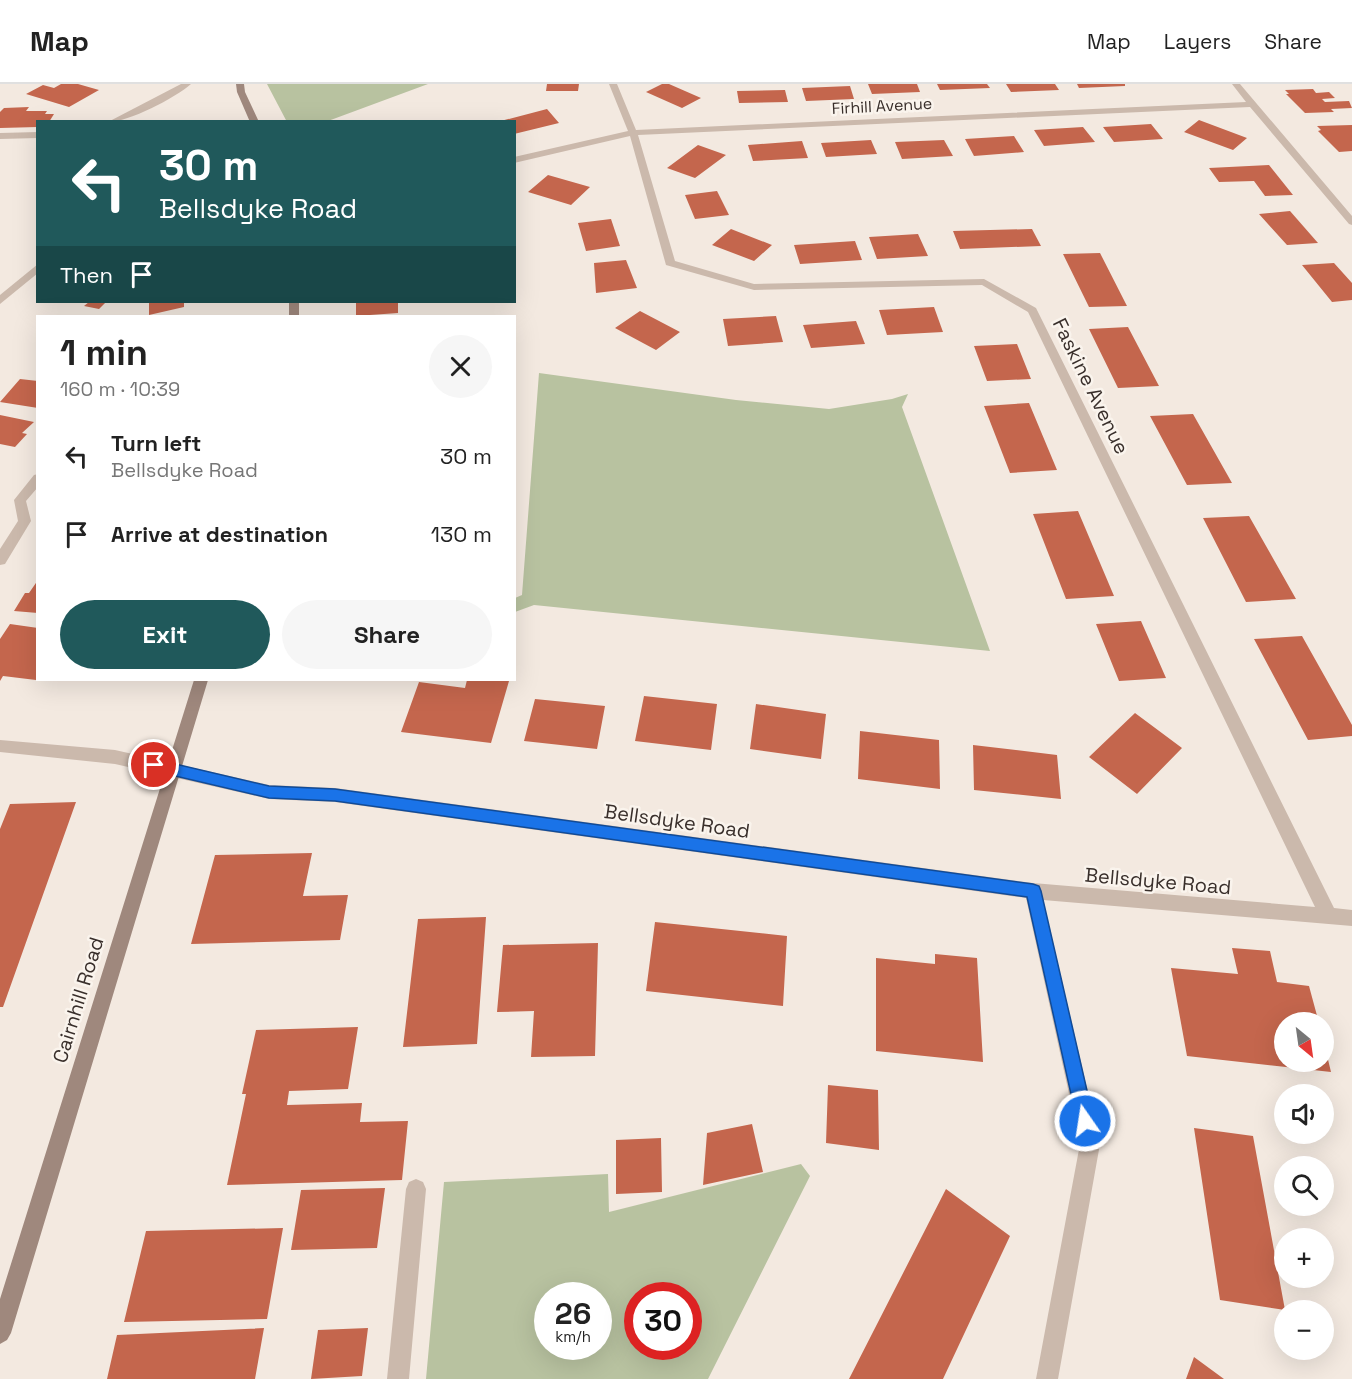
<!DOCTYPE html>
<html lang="en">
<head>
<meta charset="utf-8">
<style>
	body { margin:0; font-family:"Space Grotesk",sans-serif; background:#f6f6f6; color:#222; height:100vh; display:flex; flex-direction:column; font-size:22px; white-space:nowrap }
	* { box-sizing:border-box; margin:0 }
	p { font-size:20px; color:#767676 }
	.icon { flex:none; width:33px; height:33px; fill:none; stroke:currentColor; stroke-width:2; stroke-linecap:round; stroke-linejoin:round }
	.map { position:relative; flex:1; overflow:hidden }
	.drawer { position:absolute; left:36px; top:231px; width:480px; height:366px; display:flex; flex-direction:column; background:#fff; border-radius:0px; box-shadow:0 6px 24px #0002 }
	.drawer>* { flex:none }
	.banner { position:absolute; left:36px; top:36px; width:480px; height:183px; border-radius:0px; box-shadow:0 6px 24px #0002; background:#20595b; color:#fff; overflow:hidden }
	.needle { width:39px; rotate:151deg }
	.controls { position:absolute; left:1274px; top:928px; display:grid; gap:12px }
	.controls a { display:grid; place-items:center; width:60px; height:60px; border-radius:50%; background:#fff; box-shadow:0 6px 24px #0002; font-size:30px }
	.speed { position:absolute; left:534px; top:1198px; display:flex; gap:12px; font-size:30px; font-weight:700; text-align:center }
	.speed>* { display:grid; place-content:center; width:78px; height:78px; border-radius:50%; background:#fff; box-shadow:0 6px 24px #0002; line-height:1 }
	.speed small { font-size:15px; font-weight:400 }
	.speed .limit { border:9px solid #d22; background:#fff; color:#111 }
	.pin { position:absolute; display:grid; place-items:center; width:51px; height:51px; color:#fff; margin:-26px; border:3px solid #fff; border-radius:50%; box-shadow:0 2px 6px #0007 }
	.me { position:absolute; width:66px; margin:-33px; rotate:347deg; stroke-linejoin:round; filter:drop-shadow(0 0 4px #0008) }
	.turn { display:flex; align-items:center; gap:21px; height:126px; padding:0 24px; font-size:27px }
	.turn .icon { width:78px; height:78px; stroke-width:2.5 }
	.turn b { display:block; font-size:42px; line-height:51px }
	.then { display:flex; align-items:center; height:57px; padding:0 24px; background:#0003; gap:12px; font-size:22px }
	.round { display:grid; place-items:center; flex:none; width:63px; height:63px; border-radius:32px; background:#f6f6f6 }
	.summary { display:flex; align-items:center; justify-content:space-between; height:102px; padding:0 24px }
	h1 { font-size:36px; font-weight:700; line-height:45px }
	.action { display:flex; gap:12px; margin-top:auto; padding:12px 24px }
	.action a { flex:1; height:69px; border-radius:36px; background:#20595b; color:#fff; font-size:24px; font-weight:700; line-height:69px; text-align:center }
	.action a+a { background:#f6f6f6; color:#222 }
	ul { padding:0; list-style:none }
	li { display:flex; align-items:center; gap:18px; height:78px; padding:0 24px }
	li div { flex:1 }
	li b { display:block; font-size:22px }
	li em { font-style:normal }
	header { display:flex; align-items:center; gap:36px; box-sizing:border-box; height:84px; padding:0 30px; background:#fff; border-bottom:2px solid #e0e0e0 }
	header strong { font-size:28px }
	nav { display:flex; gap:33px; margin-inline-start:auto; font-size:21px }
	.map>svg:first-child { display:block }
</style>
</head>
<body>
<header>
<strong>Map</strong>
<nav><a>Map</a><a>Layers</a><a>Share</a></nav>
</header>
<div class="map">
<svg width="1352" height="1295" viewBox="0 0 1352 1295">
	<rect width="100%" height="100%" fill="#f3e9e0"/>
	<path fill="#b8c2a0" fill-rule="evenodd" d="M267 0H428L328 37 287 38Z
		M539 289 736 316 829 325 892 315 908 310 902 323 990 567 534 521 515 528V514L522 511Z
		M801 1080 810 1092 708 1295H426L444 1098 608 1090 609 1128ZM548 1212H598V1263H548ZM638 1212H688V1263H638Z"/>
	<path fill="#c4664d" d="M61 0H78L99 6 69 23 26 10 43 1 54 4Z
		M547 0H579L578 7H546Z
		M662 0H669L701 14 682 24 646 8Z
		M868 0H917L920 8 872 10Z
		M937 0H987L990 4 940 6Z
		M1006 0H1055L1059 6 1011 8Z
		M1077 0H1125V2L1079 4Z
		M850 2 854 15 806 17 802 4Z
		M1313 5 1316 9 1329 8 1335 14 1322 15 1325 18 1349 17 1352 24 1331 25 1334 28 1305 29 1286 10H1289L1285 6Z
		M785 6 788 18 739 19 737 7Z
		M29 23 26 27H47L45 30H54L49 38H38V43L0 44V28L4 24Z
		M547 25 559 39 514 50V38H497Z
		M1199 36 1247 54 1233 66 1184 48Z
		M1151 40 1163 55 1114 58 1103 43Z
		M1352 41V67L1339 68 1318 47 1321 46 1317 42Z
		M1083 43 1095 58 1044 62 1034 46Z
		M1014 52 1024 68 974 72 965 55Z
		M871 56 877 70 826 73 821 59Z
		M944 56 953 72 902 75 895 58Z
		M802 57 808 74 753 77 748 61Z
		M698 61 726 71 695 94 667 84Z
		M1269 81 1293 111 1265 112 1254 97 1219 98 1209 84Z
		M548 91 590 103 571 121 528 108Z
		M717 107 729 131 695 135 685 111Z
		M1290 127 1318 159 1287 161 1259 130Z
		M611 135 620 162 586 167 578 139Z
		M731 145 772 161 754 177 712 161Z
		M1032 145 1041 162 960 165 953 147Z
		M918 150 928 172 877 175 869 153Z
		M855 157 862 176 800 180 794 161Z
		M1100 169 1127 222 1089 223 1063 170Z
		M626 176 637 204 596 209 594 179Z
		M1334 179 1352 199V216L1332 218 1302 181Z
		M89 218H106L99 225 84 222Z
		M149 218H184V223L149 231Z
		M356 218H398V229L356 232Z
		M934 223 943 248 887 251 879 226Z
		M640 227 680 248 656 266 615 244Z
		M776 232 783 258 728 262 723 235Z
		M856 237 865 260 811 264 803 241Z
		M1128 243 1159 302 1118 304 1089 245Z
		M1017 260 1031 295 987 297 974 262Z
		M20 295 38 297V324L0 318Z
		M1029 319 1057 386 1010 389 984 322Z
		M1193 330 1232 399 1187 401 1150 332Z
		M0 331 34 338 22 349 27 350 15 363 0 360Z
		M1078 427 1114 512 1066 515 1033 430Z
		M1249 432 1296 515 1246 518 1203 434Z
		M38 496V529L14 527 25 509H29Z
		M1141 537 1166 594 1119 597 1096 540Z
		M10 540 38 544 36 596 3 592 0 597V555Z
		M1302 552 1352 641V652L1308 656 1254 555Z
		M467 596 509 597 491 659 401 648 419 598 465 604Z
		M644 612 717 620 711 666 635 657Z
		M535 615 605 622 597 665 524 657Z
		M756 620 826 630 821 675 750 665Z
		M1135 629 1182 664 1137 710 1089 673Z
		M860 647 939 656 940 705 858 695Z
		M973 661 1057 671 1061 715 974 706Z
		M76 718 3 923H0V745L10 720Z
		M312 769 303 812 348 811 340 856 191 860 215 771Z
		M486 833 477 960 403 963 418 835Z
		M655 838 787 852 783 922 646 907Z
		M598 859 595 972 531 973 534 927 497 928 503 861Z
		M1232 864 1270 867 1277 898 1309 902 1319 939H1284V978H1323L1324 959 1331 988 1187 972 1171 884 1238 890Z
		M935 870 977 874 983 978 876 967V874L935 880Z
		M358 943 348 1005 289 1007 287 1021 362 1019 360 1038 408 1037 402 1096 227 1101 246 1010H242L256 946Z
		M828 1001 878 1006 879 1066 826 1059Z
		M752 1040 763 1088 703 1101 707 1049Z
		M1194 1044 1253 1052 1285 1226 1220 1216Z
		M661 1054 662 1108 616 1110V1056Z
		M385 1104 377 1164 291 1166 301 1106Z
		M946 1105 1010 1152 943 1295H849Z
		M283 1144 267 1235 124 1238 146 1147Z
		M264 1244 255 1295H107L117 1251Z
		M368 1244 362 1292 311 1295 318 1246Z
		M1194 1273 1224 1295H1186Z"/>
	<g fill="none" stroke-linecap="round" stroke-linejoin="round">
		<path fill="#cbb9ac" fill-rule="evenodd" d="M38 180V189L0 220V211Z
			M416 1095 423 1098 426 1105 409 1295H387L406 1105 409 1098Z"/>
		<path fill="#cbb9ac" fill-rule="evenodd" d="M181 0H191C175 14 129 38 108 38Z
			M609 0H617L636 46 1246 18 1232 0H1240L1352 132V141L1349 140 1250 23 638 51 675 177 754 200 984 195 1036 224 1334 824 1352 826V842L1043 816 1100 1060 1058 1295H1036L1080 1060 1026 814 335 718 269 715 115 680 0 668V656L115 666 269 701 335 704 1033 799 1315 823 1028 228 982 201 754 206 666 181 630 52 514 79V73L628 47Z
			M38 48V54L0 55V49Z
			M38 390V403L26 417 31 437 5 480 0 481V465L18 437 14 416 34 391Z"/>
		<path fill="#9f887d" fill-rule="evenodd" d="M236 0H244L245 8 259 38H250L237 8Z
			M289 218H299V232H289Z
			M194 596H208L11 1249 7 1256 0 1260V1215Z"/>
	</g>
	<path fill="#1a73e8" stroke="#114b97" stroke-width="1.5" d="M154 675 269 702 335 705 1033 800 1039 802 1041 807 1094 1037 1091 1043 1085 1046 1079 1043 1077 1037 1027 813 335 717 269 714 154 687 149 685 147 681 149 677Z"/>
	<g text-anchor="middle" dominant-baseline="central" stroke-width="5" stroke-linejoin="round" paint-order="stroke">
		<g font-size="16" fill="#392f2b" stroke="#faf4ed">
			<text transform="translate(882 22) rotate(-3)">Firhill Avenue</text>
		</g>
		<g font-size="20" fill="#392f2b" stroke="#faf4ed">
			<text transform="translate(1091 302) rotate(64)">Faskine Avenue</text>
			<text transform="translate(677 737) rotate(8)">Bellsdyke Road</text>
			<text transform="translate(1158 797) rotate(5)">Bellsdyke Road</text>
			<text transform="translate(78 916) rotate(-73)">Cairnhill Road</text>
		</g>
	</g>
</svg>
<div class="controls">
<a><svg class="needle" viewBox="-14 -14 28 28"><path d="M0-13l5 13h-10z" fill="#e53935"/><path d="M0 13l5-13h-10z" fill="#767676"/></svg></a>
<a><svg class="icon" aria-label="sound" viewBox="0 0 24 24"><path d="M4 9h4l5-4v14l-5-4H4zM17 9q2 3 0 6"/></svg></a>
<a><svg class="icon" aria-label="search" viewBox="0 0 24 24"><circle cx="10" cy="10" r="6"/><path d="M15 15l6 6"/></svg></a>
<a>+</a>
<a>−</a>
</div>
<div class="speed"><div>26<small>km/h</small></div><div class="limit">30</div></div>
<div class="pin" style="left:154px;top:681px;background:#d93025"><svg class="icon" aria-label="arrive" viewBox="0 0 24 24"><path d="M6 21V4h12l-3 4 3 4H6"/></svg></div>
<svg class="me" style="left:1085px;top:1037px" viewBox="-20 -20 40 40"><circle r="17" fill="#1a73e8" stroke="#fff" stroke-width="3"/><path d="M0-11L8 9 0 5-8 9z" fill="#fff"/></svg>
<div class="banner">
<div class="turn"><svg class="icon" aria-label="left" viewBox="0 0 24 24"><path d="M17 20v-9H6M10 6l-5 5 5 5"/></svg><div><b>30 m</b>Bellsdyke Road</div></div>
<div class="then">Then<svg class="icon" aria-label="arrive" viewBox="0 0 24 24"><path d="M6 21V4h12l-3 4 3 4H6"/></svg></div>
</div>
<section class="drawer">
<div class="summary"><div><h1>1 min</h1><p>160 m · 10:39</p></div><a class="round"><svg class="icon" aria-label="close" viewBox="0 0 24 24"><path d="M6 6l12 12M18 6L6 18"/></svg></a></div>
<ul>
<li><svg class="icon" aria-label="left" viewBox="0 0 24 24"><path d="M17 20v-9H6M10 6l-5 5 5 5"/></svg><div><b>Turn left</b><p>Bellsdyke Road</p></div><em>30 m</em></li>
<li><svg class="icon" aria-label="arrive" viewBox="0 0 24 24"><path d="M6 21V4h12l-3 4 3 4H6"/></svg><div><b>Arrive at destination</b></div><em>130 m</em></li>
</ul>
<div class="action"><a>Exit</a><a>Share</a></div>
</section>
</div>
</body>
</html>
